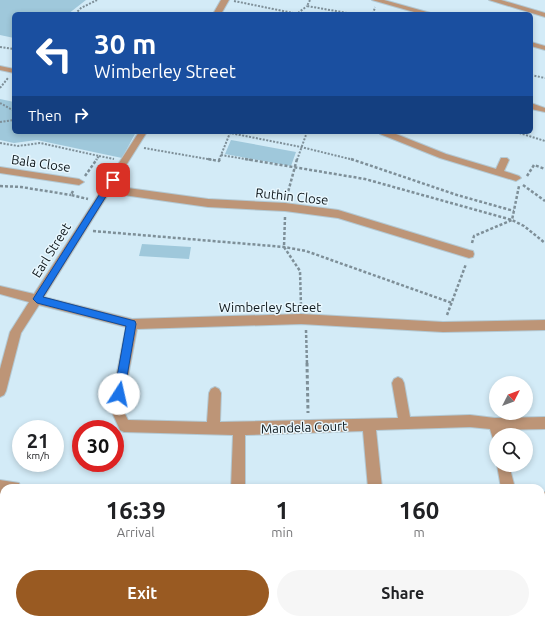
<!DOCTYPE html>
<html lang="en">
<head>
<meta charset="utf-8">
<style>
	body { margin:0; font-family:Ubuntu,sans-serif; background:#f6f6f6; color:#202124; height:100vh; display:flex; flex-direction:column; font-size:15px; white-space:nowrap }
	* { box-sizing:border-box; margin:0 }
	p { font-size:13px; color:#757577 }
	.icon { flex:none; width:22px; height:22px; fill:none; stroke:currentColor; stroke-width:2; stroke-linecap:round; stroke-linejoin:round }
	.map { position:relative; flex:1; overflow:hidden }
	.drawer { position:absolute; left:0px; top:484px; width:545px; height:140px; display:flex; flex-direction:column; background:#fff; border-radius:12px 12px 0 0; box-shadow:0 2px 6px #0003 }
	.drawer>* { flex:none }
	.banner { position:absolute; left:12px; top:12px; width:521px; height:122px; border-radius:6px; box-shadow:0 2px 6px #0003; background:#1a4fa0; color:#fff; overflow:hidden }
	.needle { width:26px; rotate:48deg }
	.controls { position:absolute; left:489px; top:376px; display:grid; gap:8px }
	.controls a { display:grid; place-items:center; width:44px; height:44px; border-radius:50%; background:#fff; box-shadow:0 2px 6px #0003; font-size:20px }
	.speed { position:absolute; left:12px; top:420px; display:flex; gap:8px; font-size:20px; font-weight:700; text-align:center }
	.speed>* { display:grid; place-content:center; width:52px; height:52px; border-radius:50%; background:#fff; box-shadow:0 2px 6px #0003; line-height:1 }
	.speed small { font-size:10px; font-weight:400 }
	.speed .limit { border:6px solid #d22; background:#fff; color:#111 }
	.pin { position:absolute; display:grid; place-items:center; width:34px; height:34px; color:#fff; margin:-17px; border-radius:8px; box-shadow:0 2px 6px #0006 }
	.me { position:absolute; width:44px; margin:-22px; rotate:10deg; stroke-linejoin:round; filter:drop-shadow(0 0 3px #0008) }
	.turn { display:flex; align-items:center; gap:14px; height:84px; padding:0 16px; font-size:18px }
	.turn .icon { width:52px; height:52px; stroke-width:2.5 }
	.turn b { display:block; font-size:28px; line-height:34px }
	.then { display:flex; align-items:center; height:38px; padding:0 16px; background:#0003; gap:8px; font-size:15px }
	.eta { display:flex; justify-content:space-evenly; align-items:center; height:68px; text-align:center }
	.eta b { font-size:24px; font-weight:700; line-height:28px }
	.button { display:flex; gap:8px; margin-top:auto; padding:8px 16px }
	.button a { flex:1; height:46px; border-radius:24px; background:#995a22; color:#fff; font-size:16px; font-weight:700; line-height:46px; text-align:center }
	.button a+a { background:#f6f6f6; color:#202124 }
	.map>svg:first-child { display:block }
</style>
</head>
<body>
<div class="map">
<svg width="545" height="624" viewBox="0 0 545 624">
	<rect width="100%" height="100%" fill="#d3ebf7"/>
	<path fill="#9fc8db" d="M0 0H86L68 14H14V38L0 35Z
		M0 99 14 102V132H136L122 158 37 140 14 143 0 140Z
		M231 140 296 152 291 166 225 154Z
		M142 244 191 247 189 259 139 256Z"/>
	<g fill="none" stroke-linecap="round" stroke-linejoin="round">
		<g stroke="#b3c9d4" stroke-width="2.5">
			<path id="service" d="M0 542H4V548H0Z
				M154 620H162V624H154Z"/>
		</g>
		<g stroke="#b3c9d4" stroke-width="2">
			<path id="minor" d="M221 0H229L221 14H213Z
				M372 0H384L434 14H421Z
				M489 0H501L545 13V17Z
				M531 42 545 46V50L531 46Z
				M0 66 14 69V73L0 70Z
				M531 103 545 108V112L531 109Z
				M139 132H147L113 186 208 199 285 203 338 210 469 250 473 251 474 254 473 257 469 258 338 218 285 211 208 207 109 193 44 297 132 319 301 314 443 322 545 320V330L443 332 301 324 137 329 122 408 128 420 207 422 209 393 211 389 215 387 219 389 221 393 220 422 398 418 392 383 394 379 398 377 402 379 404 383 410 417 470 415 495 418 545 417V429L502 430 503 435H496V441L493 439 490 429 470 427 376 430 382 488H368L363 431 245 435V488H231L233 435 124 432 120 430 110 408 126 327 39 305 21 333 6 391 4 395 0 397V369L10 332 29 302 0 294V286L34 294Z
				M379 132H391L446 154 496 169 501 158H507L509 160 504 171 519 176 521 178 516 181 440 158 380 134Z
				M0 167 79 179 84 182 79 185 0 173Z
				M497 465H509L515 488H501Z
				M0 480 19 483 21 488H4V494H0Z
				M541 492H545V506H541Z
				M482 620H496L497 624H483Z"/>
		</g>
		<path stroke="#7e8f98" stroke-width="2" stroke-dasharray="2 1.5" stroke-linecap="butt" d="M310 0 307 6 353 14
			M234 1 298 14
			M298 13 307 6
			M75 14 81 8 97 0
			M373 14 375 7
			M0 47 14 49
			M531 75 545 78
			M0 88 8 78
			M0 103 14 111
			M0 122 14 120
			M225 132 301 147 354 160
			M516 132 545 141
			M0 143 18 146 40 143 99 156 96 160
			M144 148 213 160
			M221 155 251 160
			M99 156 114 159
			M219 160 230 133
			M297 160 307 132"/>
		<path stroke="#7e8f98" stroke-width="2.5" stroke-dasharray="3 2" stroke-linecap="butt" d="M208 159 219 161 220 159
			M245 159 365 179 512 220 524 226 545 243
			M351 159 457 195 514 211
			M85 176 97 159
			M527 176 534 165 545 169
			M523 185 545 201
			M0 186 21 187 71 195
			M73 191 71 195 88 199
			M287 196 297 159
			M285 217 284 247 300 271 301 307
			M93 231 284 247 306 251 452 303
			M472 243 474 236 512 220 519 186
			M447 315 466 264
			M306 330 307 364"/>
		<path stroke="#7e8f98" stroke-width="3" stroke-dasharray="3.5 2.5" stroke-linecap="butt" d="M307 363 308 413"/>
		<use href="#service" fill="#bd9577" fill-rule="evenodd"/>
		<use href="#minor" fill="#bd9577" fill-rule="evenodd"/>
	</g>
	<path fill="#1a73e8" stroke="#114b97" d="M113 177 116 180 115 182 43 297 135 321 136 324 124 394 123 397 119 398 115 397 114 394 126 326 37 303 33 299 110 178Z"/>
	<g text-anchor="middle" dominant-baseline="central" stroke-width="3" stroke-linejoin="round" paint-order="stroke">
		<g font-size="13" fill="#0d161a" stroke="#e8f7fe">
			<text transform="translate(41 163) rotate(8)">Bala Close</text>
			<text transform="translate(292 196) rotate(6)">Ruthin Close</text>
			<text transform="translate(51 250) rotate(-58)">Earl Street</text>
			<text x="270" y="307">Wimberley Street</text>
			<text transform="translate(304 427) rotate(-2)">Mandela Court</text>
		</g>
	</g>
</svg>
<div class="controls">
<a><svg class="needle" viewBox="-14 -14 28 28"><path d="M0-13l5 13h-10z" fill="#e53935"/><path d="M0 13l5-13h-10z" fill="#757577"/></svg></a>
<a><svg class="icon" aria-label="search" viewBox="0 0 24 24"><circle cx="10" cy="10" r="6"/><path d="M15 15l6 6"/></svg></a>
</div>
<div class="speed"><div>21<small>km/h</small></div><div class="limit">30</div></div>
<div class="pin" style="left:113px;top:180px;background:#d93025"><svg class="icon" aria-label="arrive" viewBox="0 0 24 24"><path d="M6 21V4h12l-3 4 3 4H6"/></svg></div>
<svg class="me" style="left:119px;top:394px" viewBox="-20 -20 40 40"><circle r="19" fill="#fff"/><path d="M0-13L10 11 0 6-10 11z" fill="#1a73e8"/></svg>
<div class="banner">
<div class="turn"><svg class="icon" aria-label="left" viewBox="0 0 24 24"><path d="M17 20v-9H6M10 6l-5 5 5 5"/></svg><div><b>30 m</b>Wimberley Street</div></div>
<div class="then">Then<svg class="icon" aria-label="right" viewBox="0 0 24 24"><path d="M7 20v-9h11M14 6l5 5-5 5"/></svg></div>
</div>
<section class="drawer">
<div class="eta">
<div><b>16:39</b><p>Arrival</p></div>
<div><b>1</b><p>min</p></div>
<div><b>160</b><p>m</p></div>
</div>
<div class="button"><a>Exit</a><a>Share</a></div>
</section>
</div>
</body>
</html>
